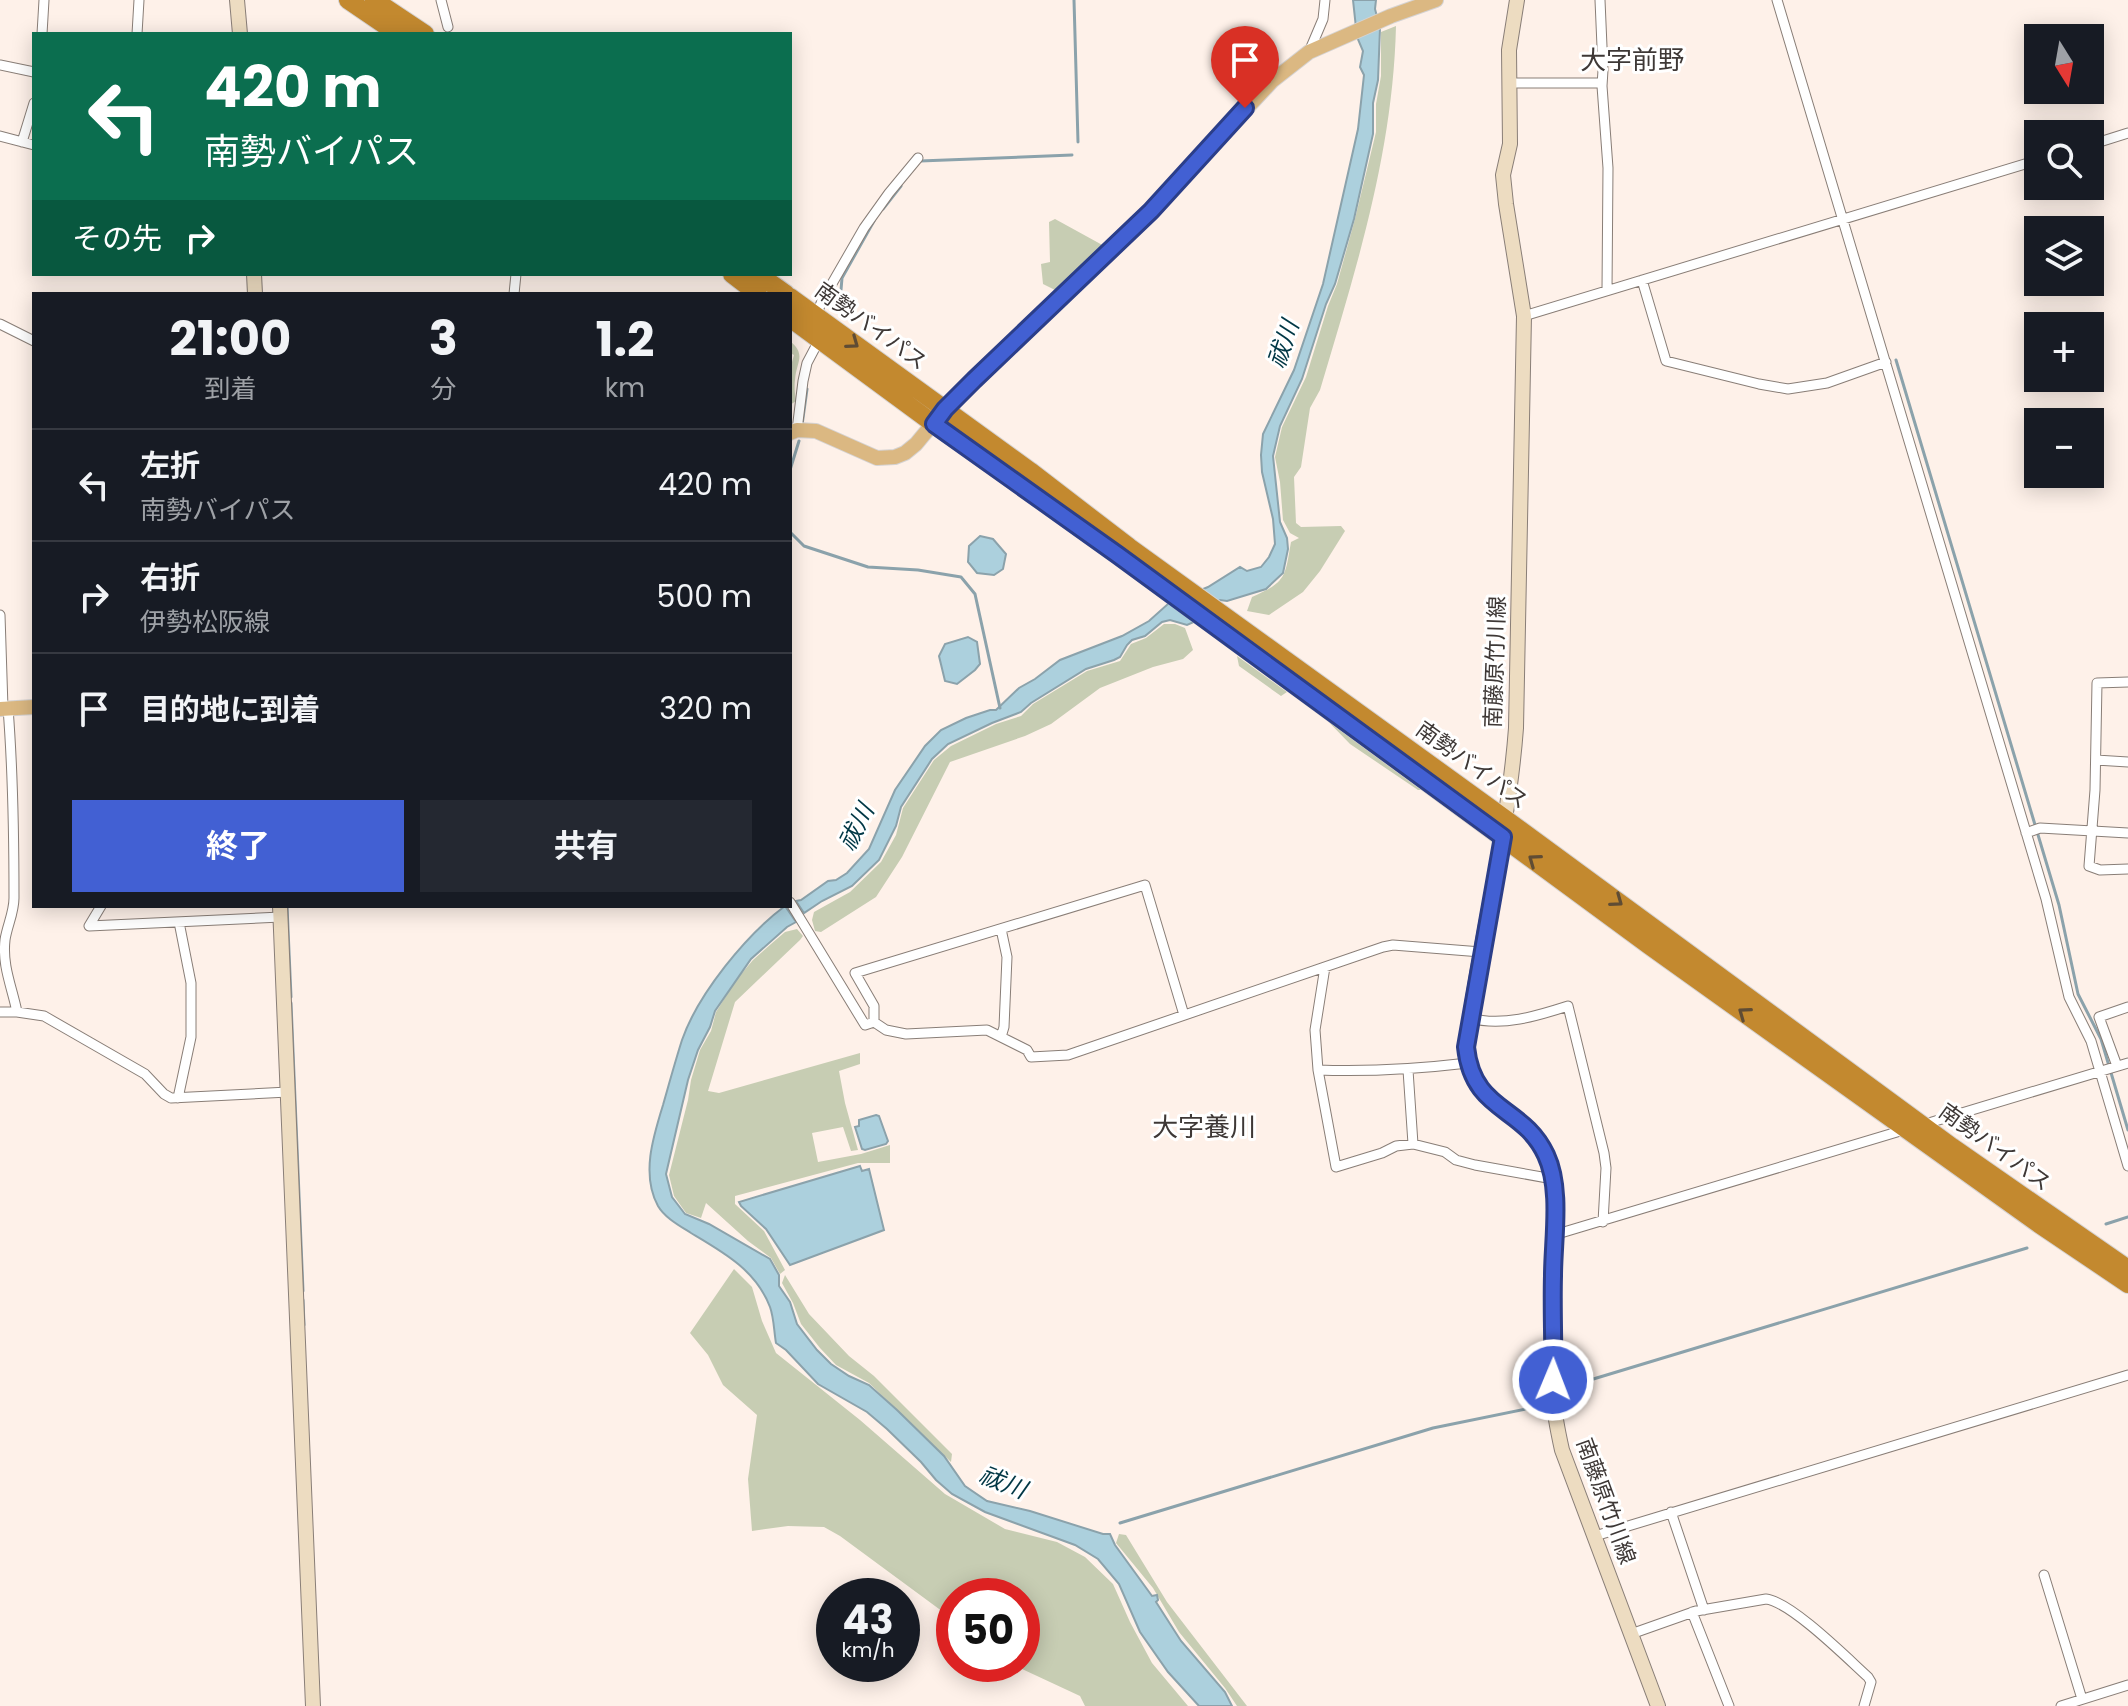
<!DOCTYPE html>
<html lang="ja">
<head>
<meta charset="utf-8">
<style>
	body { margin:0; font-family:Poppins,"Noto Sans JP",sans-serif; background:#242831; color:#f1f3f6; height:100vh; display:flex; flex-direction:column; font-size:30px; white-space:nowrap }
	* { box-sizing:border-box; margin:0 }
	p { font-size:26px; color:#9ea1a6 }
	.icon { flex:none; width:44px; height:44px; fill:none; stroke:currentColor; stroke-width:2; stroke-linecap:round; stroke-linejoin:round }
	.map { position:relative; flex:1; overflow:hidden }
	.drawer { position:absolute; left:32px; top:292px; width:760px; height:616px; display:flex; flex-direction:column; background:#171b24; border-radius:0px; box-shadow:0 4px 20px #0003 }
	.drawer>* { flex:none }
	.hud { position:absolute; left:32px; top:32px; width:760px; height:244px; border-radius:0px; box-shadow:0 4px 20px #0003; background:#0b6e4f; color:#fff; overflow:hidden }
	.needle { width:52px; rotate:169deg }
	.tools { position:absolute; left:2024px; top:24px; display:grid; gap:16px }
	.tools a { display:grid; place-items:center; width:80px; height:80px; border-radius:0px; background:#171b24; box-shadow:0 4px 20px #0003; font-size:40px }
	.speed { position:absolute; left:816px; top:1578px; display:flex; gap:16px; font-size:40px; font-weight:700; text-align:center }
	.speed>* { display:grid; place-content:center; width:104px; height:104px; border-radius:50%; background:#171b24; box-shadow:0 4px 20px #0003; line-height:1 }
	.speed small { font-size:20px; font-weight:400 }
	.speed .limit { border:12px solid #d22; background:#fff; color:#111 }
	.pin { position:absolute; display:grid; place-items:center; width:68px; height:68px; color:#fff; margin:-82px -34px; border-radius:50% 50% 50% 0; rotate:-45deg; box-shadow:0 0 8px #0007 }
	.pin .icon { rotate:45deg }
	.me { position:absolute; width:88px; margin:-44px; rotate:1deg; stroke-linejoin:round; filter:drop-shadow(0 0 6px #0008) }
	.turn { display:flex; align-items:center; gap:28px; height:168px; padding:0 40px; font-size:36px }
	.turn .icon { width:104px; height:104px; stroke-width:2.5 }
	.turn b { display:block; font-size:56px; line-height:68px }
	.then { display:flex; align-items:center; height:76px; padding:0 40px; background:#0003; gap:16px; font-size:30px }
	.eta { display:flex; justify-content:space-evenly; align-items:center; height:136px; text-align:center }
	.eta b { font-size:48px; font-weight:700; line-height:56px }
	.cta { display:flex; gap:16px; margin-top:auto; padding:16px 40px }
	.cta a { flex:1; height:92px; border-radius:0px; background:#4260d3; color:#fff; font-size:32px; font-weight:700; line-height:92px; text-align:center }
	.cta a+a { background:#242831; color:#f1f3f6 }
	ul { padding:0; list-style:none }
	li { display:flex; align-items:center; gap:24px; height:112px; padding:0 40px; border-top:2px solid #363941 }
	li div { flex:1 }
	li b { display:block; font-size:30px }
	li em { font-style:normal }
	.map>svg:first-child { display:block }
</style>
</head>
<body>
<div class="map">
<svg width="2128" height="1706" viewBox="0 0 2128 1706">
	<rect width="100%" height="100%" fill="#fef1e9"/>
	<path fill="#c7cdb3" d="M1396 26C1393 154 1356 269 1320 390L1310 408 1301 467 1294 477 1296 523 1301 527 1341 526 1345 531 1320 571 1303 592 1269 615 1247 611 1252 597C1287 582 1285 576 1291 542L1299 538 1290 533 1283 520 1280 482 1275 457 1282 427 1306 377 1328 306 1337 284 1355 219 1376 132V104L1381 76V32Z
		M1055 219 1106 247 1059 292 1043 284 1041 264 1050 262 1049 222Z
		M790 341C807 355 796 362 795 380 794 387 795 394 796 401L790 405V369L794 355 790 353Z
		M1164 624H1175L1185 628 1193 650 1183 659 1153 667 1100 688 1051 724 1025 736 950 762 902 857 876 897 821 932 815 931 812 920 814 912 850 892 881 862 896 835 903 808 934 760 951 746 996 724 1021 716 1033 704 1087 671 1120 661 1131 644 1146 638Z
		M1237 656 1287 692 1281 696 1239 666Z
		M1320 713 1423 790H1418L1350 744Z
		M797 929 803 936 800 940 735 1002 708 1091 719 1093 860 1053V1064L839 1071 845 1103 858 1150 851 1151 843 1127 812 1133 818 1162 861 1154 890 1145V1163H858L735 1196V1204L764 1231 785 1270 780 1274 771 1258 748 1241 706 1203 701 1218 686 1213 674 1196 669 1175 688 1100 691 1080 700 1050 711 1031 716 1012 736 980 753 960 771 944 785 932Z
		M734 1269 752 1287 762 1321 776 1353 860 1420 945 1494 1005 1529 1057 1542 1085 1557 1113 1584 1130 1622 1152 1663 1188 1706H1085L1080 1696 1022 1669 1014 1664H1022V1596H954V1620L840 1536 824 1527 788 1526 752 1531 748 1479 757 1415 723 1385 708 1355 690 1333Z
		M785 1275 809 1314 849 1356 874 1376 952 1454 951 1462 869 1383 836 1365 820 1348 801 1324 793 1303 782 1283Z
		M1119 1534 1126 1535 1167 1602 1247 1706H1237L1225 1688 1179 1632 1153 1588 1116 1543Z"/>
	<path fill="#acd0dd" stroke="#8ba2ab" stroke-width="2" d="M1353 0H1376L1375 9 1380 28 1378 80 1373 103V134L1354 219 1335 284 1326 304 1302 379 1280 426 1273 456 1280 522 1287 538 1288 549 1283 573 1266 589 1227 601 1220 600 1194 622 1187 625 1170 620 1162 622 1145 636 1132 640 1127 645 1120 657 1114 660 1086 669 1031 703 1021 712 992 723 948 744 932 759 901 807 896 826 879 860 852 886 822 901 804 913 796 901 801 900 828 881 836 880 847 873 869 849 895 790 925 746 941 730 966 718 990 710H996L1019 688 1035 679 1060 660 1122 636 1149 621 1169 603 1208 587 1240 567 1247 571 1261 567 1269 557 1275 544 1273 519 1262 472 1261 455 1263 434 1294 370 1323 284 1358 129 1364 75 1360 67 1363 51 1357 37Z
		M980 536 993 539 1006 554 1003 569 994 575 977 573 968 562 969 546Z
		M968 637 977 642 980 664 975 670 957 684 945 681 939 656 945 644Z
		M785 906 796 922 787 927 751 959 715 1011 710 1027 698 1050 688 1080 666 1174 672 1197 685 1214 709 1224 770 1259 779 1275V1286L790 1302 797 1324 817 1350 831 1364 849 1376 869 1385 897 1410 944 1456 965 1486 987 1501 1030 1511 1103 1534H1110L1115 1545 1152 1596 1157 1595 1158 1600 1156 1602 1181 1641 1225 1692 1232 1706H1199L1168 1672 1140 1632 1119 1584 1098 1559 1075 1545 985 1512 952 1494 936 1480 921 1462 887 1429 867 1412 818 1384 786 1350 776 1343C774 1332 774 1318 770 1307 756 1270 723 1252 691 1233 680 1226 665 1218 658 1206 641 1175 653 1137 663 1105 669 1084 675 1062 682 1040 698 994 746 935 785 906Z
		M876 1115 879 1116 888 1141 886 1144 865 1150 862 1149 855 1127 859 1126V1120Z
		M860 1166 862 1171 869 1169 884 1230 790 1265 766 1229 741 1206 739 1202Z"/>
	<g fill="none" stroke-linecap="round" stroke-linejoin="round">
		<path stroke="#8ba2ab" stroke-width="3" d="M1074 0 1078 142
			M920 161 1072 155
			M883 209 901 186
			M837 298 841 290 842 278 874 221
			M1896 360 2059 905 2078 994 2101 1039 2128 1130
			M802 425 807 389
			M790 470 799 441
			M790 532 804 546 868 567 918 570 961 577 975 594 1000 708
			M287 906 291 997
			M291 1003 303 1291
			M2106 1224 2128 1217
			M303 1300 304 1325
			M1557 1402 1578 1386 1590 1380 2027 1248
			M1120 1523 1433 1428 1550 1404"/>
		<g stroke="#897e77" stroke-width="11">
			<path id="street" d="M441 0 448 27
				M1600 0 1603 70 1602 86 1608 168 1607 290
				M1777 0 2046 899 2069 997 2091 1041 2128 1166
				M42 34 44 0
				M137 34 139 0
				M1309 52 1323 19 1325 0
				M0 65 34 72
				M1509 83H1602
				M0 136 34 145
				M22 142 34 103
				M2090 145 2128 133
				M1642 280 1666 361 1759 384 1788 389 1827 383 1886 362
				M514 294 516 274
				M1524 316 2038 160
				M819 318V308L822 301 864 228 889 193 918 158
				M0 324 34 341
				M797 430 803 381 807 363 816 346 815 337
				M0 615 3 708
				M2128 682 2097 683 2095 790 2089 866 2100 870 2128 869
				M8 708C13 772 14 835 14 898 14 913 7 926 5 940 2 966 12 987 17 1012
				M2096 760 2128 762
				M2026 833 2040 828 2128 833
				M790 902 865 1025 874 1022 886 1030 906 1034 987 1030 1027 1050 1031 1057 1068 1055 1383 947 1393 945 1481 952
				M101 906 89 926 281 917
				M1001 929 1007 957 1004 1027 1001 1037
				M1325 967 1315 1030 1318 1070C1369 1072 1417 1069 1468 1063
				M0 1012H17L44 1016 145 1074 164 1094 171 1098 288 1092
				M1470 1018C1502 1027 1537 1016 1568 1006L1604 1153 1606 1168 1603 1222
				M874 1022V1006L855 973 1145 885 1184 1015
				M2117 1066 2099 1017 2128 1007
				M1318 1070 1336 1167 1382 1153 1396 1146 1413 1144 1445 1152 1456 1160 1475 1165 1553 1179
				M1408 1070 1413 1144
				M178 1098 191 1037V983L179 922
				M1932 1122 2128 1063
				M1554 1235 1897 1132
				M1671 1512 1704 1610
				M1595 1536 2128 1375
				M2044 1575 2082 1699
				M1692 1612 1729 1706
				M1631 1634 1696 1611 1766 1599C1791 1602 1847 1658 1868 1677L1871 1682 1864 1706
				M2061 1706 2128 1685"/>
		</g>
		<g stroke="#897e77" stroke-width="16">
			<path id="secondary" d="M237 0 240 34
				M1517 0 1509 50 1510 144 1503 175 1506 204 1524 316 1516 728C1508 836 1479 940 1466 1047 1473 1114 1524 1105 1547 1156 1561 1188 1554 1238 1553 1272 1552 1289 1554 1305 1554 1322 1554 1346 1552 1371 1553 1395 1554 1414 1558 1432 1562 1450L1658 1706
				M254 274 255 294
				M280 906 313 1706"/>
		</g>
		<g stroke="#d5d3d3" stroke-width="16">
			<path id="primary" d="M790 433 797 430 816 431 877 458 895 457 905 453 916 444 945 409 974 380 1151 211 1272 81 1309 52 1391 16 1436 0
				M0 709 34 707"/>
		</g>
		<g stroke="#d5d3d3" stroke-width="20">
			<path id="highway" d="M348 0 398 34
				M374 0 425 34
				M732 274 758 294
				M758 274 786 294
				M790 297 1030 471 1129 547 1504 818 1952 1147 2128 1269
				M790 318 934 424 1118 555 1650 946 2039 1224 2128 1284"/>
		</g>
		<use href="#street" stroke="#fff" stroke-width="9"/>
		<use href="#secondary" stroke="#eddcc1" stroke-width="14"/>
		<use href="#primary" stroke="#dbb882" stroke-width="14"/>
		<use href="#highway" stroke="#c3892f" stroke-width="18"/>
	</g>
	<defs><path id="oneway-chevron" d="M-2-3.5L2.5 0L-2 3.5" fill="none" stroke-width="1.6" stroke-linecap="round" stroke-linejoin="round" transform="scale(2)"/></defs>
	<g stroke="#5f4c34">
		<use href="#oneway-chevron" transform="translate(853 343) rotate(36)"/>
		<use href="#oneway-chevron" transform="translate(1534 860) rotate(-144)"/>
		<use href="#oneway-chevron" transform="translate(1617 901) rotate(36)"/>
		<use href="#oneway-chevron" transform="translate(1744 1013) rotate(-144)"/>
	</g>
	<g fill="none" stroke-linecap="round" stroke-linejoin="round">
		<g stroke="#2b3e89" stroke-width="20">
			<path id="route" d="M1245 108 1151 211 974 380 945 409 934 424 1118 555 1503 837 1466 1047C1473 1113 1523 1105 1546 1155 1562 1189 1553 1240 1553 1276 1552 1311 1554 1346 1553 1380"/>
		</g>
		<use href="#route" stroke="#4260d3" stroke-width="14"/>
	</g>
	<g text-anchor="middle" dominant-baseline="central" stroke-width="6" stroke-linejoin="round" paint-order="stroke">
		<g font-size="22" fill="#3e3836" stroke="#fff">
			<text transform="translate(871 326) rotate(36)">南勢バイパス</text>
			<text transform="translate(1495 662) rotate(-88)">南藤原竹川線</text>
			<text transform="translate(1472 765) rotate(36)">南勢バイパス</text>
			<text transform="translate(1995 1147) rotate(36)">南勢バイパス</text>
			<text transform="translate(1606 1501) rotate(70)">南藤原竹川線</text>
		</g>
		<g font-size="24" font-style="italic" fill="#003745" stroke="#fff">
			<text transform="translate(1283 344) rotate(-71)">祓川</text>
			<text transform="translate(856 827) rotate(-63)">祓川</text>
			<text transform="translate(1003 1482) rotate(21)">祓川</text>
		</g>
		<g font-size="26" fill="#3e3836" stroke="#fff">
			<text x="1632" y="60">大字前野</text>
			<text x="1204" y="1127">大字養川</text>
		</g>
	</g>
</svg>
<div class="tools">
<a><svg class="needle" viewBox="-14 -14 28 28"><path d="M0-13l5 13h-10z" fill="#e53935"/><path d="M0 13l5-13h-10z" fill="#9ea1a6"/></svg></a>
<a><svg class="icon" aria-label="search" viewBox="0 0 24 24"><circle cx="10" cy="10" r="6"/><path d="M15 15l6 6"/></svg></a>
<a><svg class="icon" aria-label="layers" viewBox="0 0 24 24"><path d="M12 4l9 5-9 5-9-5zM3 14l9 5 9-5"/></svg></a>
<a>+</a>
<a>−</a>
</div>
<div class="speed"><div>43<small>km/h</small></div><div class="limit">50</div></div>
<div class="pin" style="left:1245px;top:108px;background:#d93025"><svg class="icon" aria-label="arrive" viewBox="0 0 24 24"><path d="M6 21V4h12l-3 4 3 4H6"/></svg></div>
<svg class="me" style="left:1553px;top:1380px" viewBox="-20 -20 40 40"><circle r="17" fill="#4260d3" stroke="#fff" stroke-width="3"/><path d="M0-11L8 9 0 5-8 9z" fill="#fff"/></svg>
<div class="hud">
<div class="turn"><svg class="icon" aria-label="left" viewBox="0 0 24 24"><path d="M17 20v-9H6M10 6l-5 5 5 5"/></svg><div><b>420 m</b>南勢バイパス</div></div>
<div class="then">その先<svg class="icon" aria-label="right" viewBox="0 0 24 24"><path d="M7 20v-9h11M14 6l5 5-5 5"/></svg></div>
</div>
<section class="drawer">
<div class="eta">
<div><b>21:00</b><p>到着</p></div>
<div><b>3</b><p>分</p></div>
<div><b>1.2</b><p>km</p></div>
</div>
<ul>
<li><svg class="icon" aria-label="left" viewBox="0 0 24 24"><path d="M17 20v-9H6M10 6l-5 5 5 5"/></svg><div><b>左折</b><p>南勢バイパス</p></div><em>420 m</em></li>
<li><svg class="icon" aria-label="right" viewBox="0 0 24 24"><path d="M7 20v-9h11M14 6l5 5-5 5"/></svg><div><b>右折</b><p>伊勢松阪線</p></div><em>500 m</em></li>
<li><svg class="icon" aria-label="arrive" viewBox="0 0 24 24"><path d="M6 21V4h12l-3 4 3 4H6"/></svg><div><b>目的地に到着</b></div><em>320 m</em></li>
</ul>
<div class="cta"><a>終了</a><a>共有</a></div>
</section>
</div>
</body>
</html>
